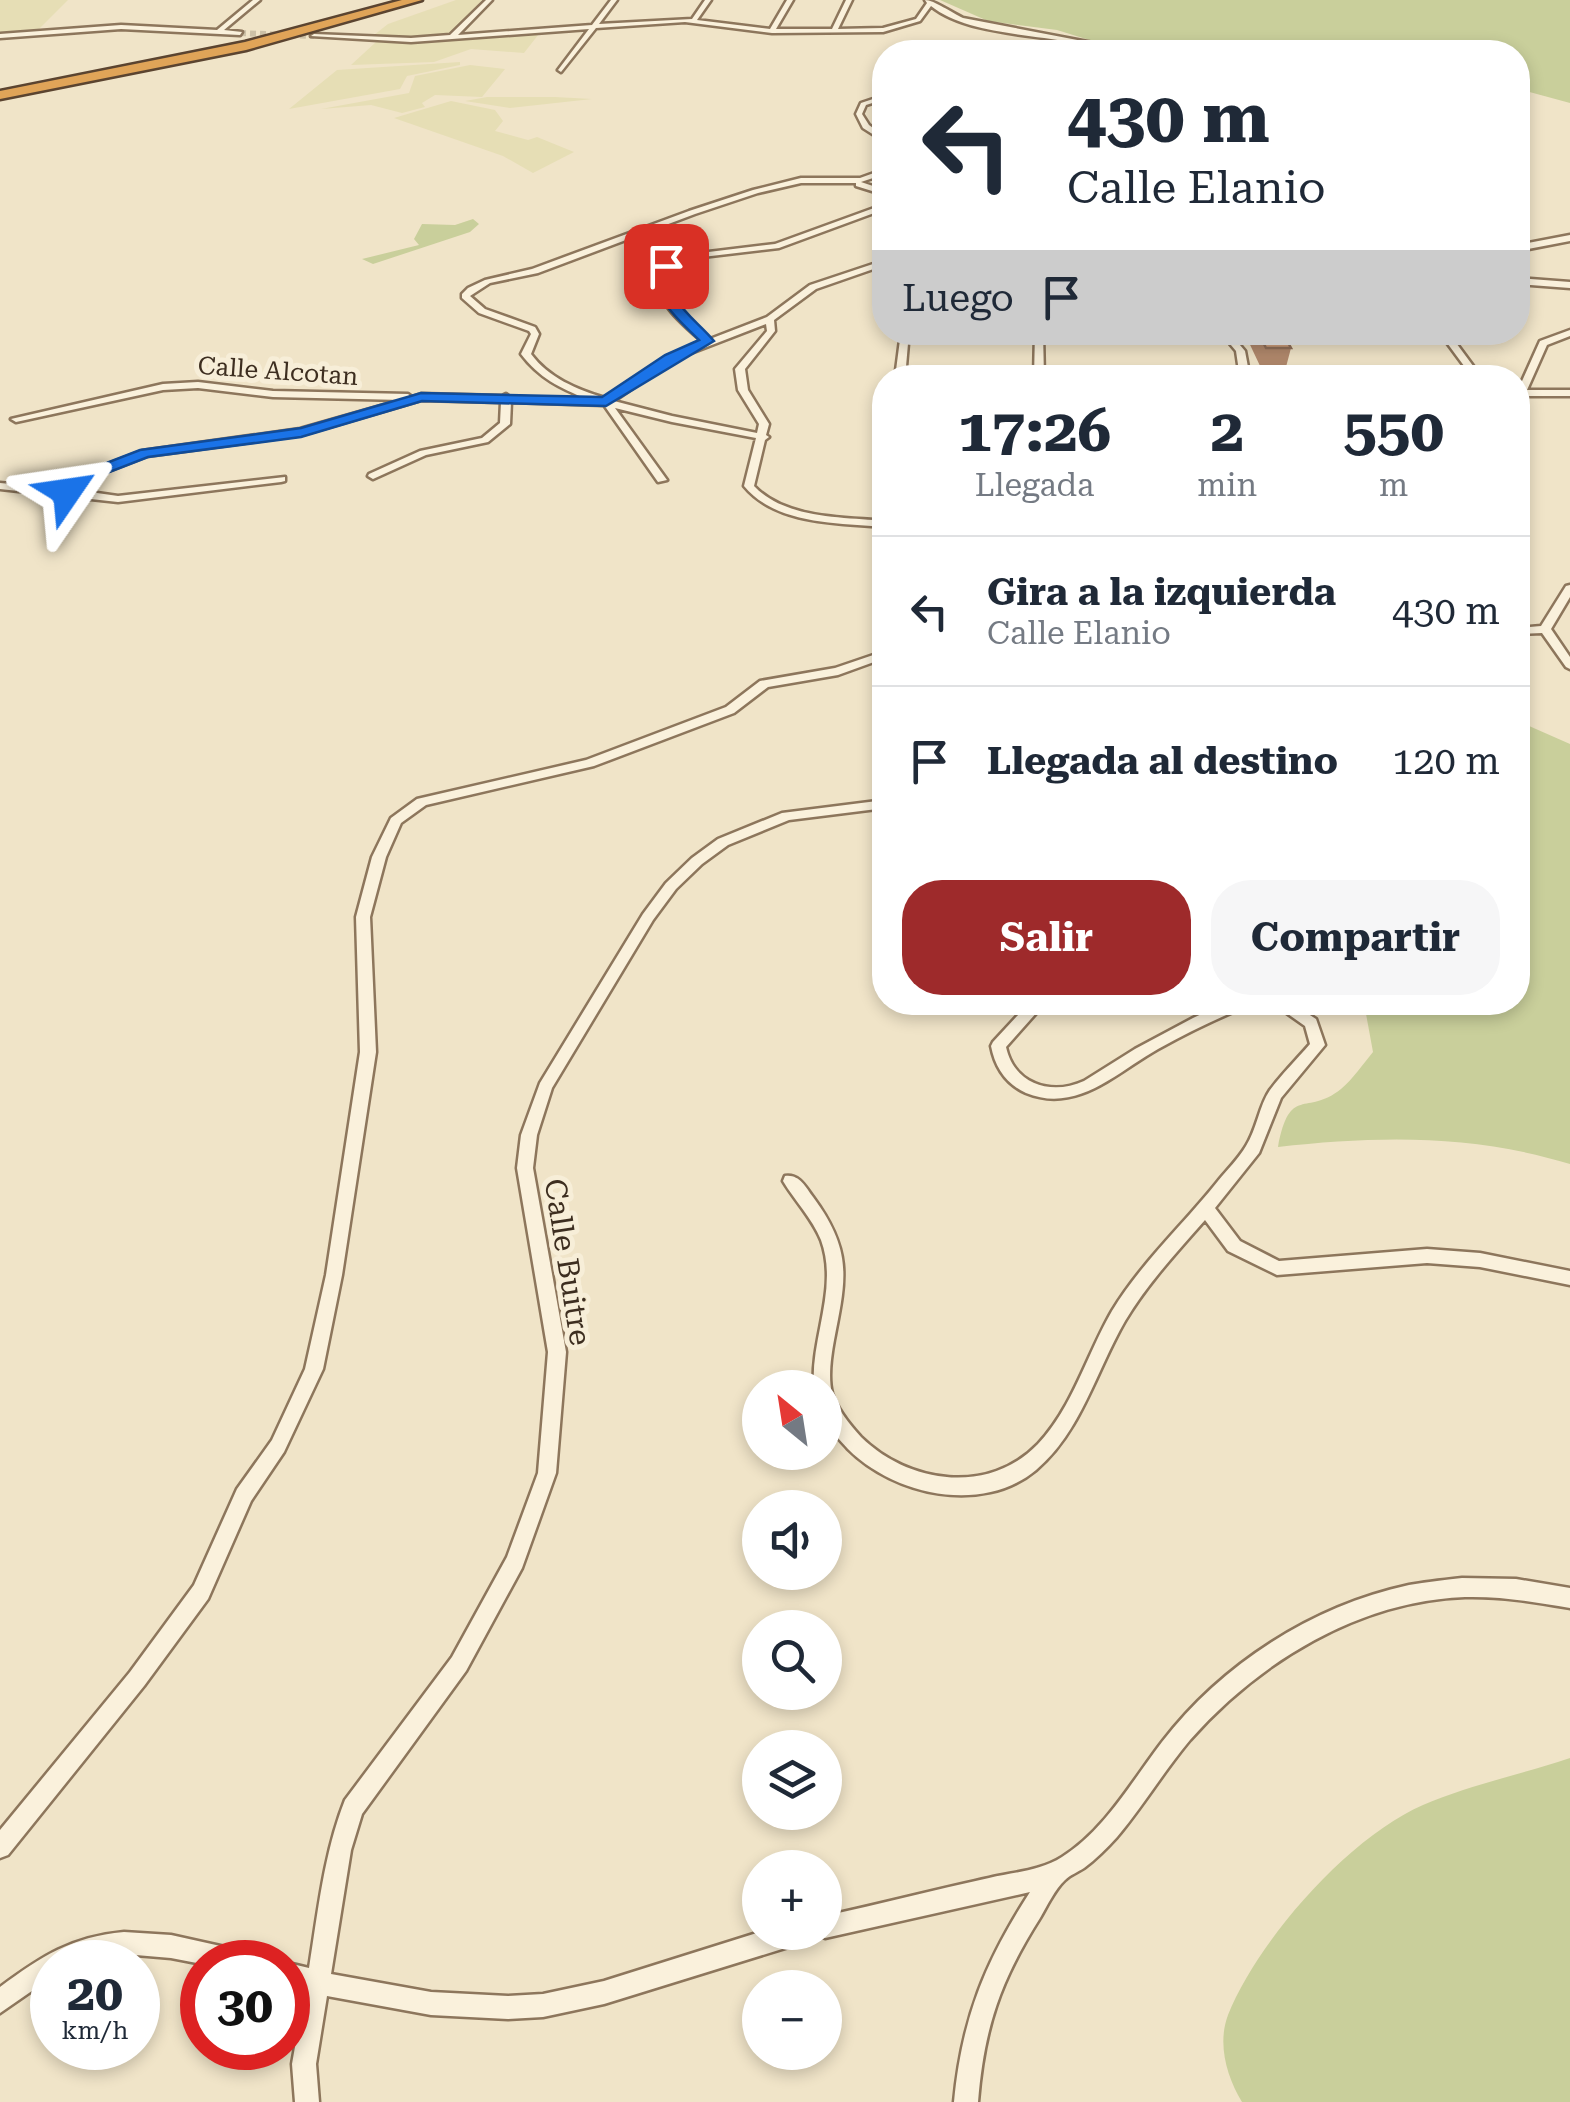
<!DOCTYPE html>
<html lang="es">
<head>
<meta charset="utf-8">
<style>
	body { margin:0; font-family:"Roboto Serif",serif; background:#f6f6f7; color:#1f2937; height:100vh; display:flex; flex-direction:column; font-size:38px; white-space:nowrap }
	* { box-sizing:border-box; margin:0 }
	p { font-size:32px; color:#747a83 }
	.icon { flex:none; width:55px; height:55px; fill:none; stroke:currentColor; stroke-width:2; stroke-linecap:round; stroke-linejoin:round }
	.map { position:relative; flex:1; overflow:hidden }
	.side { position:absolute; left:872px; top:365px; width:658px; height:650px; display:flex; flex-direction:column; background:#fff; border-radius:40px; box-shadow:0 5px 15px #0003 }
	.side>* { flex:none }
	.hud { position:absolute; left:872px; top:40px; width:658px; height:305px; border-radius:40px; box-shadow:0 5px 15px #0003; background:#fff; color:#1f2937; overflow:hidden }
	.needle { width:65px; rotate:330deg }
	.buttons { position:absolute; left:742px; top:1370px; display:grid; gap:20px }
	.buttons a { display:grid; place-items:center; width:100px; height:100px; border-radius:50%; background:#fff; box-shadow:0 5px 15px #0003; font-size:50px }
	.speed { position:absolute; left:30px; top:1940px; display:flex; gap:20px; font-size:50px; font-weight:700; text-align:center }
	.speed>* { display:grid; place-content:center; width:130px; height:130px; border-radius:50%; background:#fff; box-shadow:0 5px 15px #0003; line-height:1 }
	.speed small { font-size:25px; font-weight:400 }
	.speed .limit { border:15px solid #d22; background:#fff; color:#111 }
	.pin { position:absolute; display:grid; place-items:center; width:85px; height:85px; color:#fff; margin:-42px; border-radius:20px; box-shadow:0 5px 15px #0006 }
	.me { position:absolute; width:110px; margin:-55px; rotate:58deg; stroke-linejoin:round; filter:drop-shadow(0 0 8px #0008) }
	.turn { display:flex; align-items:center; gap:35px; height:210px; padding:0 30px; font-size:45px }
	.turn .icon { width:130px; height:130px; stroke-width:2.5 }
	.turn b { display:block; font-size:70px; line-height:85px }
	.then { display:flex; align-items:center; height:95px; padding:0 30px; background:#0003; gap:20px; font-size:38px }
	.eta { display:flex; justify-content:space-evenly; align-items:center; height:170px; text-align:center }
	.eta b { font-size:60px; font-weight:700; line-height:70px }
	.cta { display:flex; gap:20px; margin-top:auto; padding:20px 30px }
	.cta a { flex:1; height:115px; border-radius:40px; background:#9e2a2b; color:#fff; font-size:40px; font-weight:700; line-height:115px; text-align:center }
	.cta a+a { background:#f6f6f7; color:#1f2937 }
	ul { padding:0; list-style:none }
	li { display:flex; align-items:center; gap:30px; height:150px; padding:0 30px; border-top:2px solid #e0e1e3 }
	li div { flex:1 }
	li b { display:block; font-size:38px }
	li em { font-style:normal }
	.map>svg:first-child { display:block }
</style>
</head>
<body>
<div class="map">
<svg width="1570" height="2102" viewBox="0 0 1570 2102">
	<rect width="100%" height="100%" fill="#f0e4c8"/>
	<path fill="#e6deb5" d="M0 0H68L38 30 0 34Z
		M456 0H482L450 35 369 39 388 24Z
		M542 30 524 53 471 49 434 62 351 65 376 42Z
		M460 62V65L407 76 400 89 289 109 337 70Z
		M470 65 505 69 482 97 435 95 422 103 425 107 402 113 371 105 321 109 409 93 415 76Z
		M487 97H555L592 99 510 108 465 101Z
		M451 101 495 110 503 121 495 131 528 140 537 137 574 152 533 173 503 156 394 118Z"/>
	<path fill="#c9cf9b" d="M940 0H1570V103L1518 89V52H1128L1057 30 988 21Z
		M473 219 479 224 470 232 373 264 362 259 419 245 414 239 422 224 455 225Z
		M1518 721 1570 744V1164C1472 1134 1378 1136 1278 1147 1290 1084 1306 1117 1341 1089 1353 1079 1363 1064 1373 1052L1364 1003 1518 1002Z
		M1570 1758V2102H1242C1227 2077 1217 2044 1228 2015 1258 1940 1349 1837 1423 1805 1470 1785 1522 1774 1570 1758Z"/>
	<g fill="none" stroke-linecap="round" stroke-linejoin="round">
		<path stroke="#ccc0a6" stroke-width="6" stroke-dasharray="6 4" stroke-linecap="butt" d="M240 33 314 36"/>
		<g stroke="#8d765c" stroke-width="5">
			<path id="minor" d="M253 0H260L224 30 242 32 240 35 121 29 0 38V34L121 25 217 30Z
				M486 0H492L458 35 592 25 611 0H617L599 24 692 19 705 0H711L697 20 770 29 787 0H793L776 29H832L846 0H852L838 29 883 28 916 19 927 3 925 0C934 0 952 13 963 18L1093 43 1116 52C1101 53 1085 45 1070 42 1028 34 964 33 931 6L920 21 883 32 772 33 685 22 596 28 561 72 558 70 589 29 411 42 311 36 314 34 411 38 450 35Z
				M885 95V99L866 105 862 114 869 125 885 137V142L863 128 856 114 861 103Z
				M885 169V174L861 182 885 190V195L856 186V183H801L758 193 695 214 538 273 490 283 470 296 485 309 535 327 539 334 531 354C549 378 576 389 605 398L667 356 703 342C680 322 648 298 662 265L692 254 775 244 885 204V209L779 248 694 258 669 268C657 299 690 322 710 339L767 317 810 285 885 260V265L816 289 774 320 775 331 745 369 748 390 769 424 766 435 769 437 765 440 754 486C785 519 843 517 885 521V527C839 523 776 525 744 486L756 438 672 422 615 408 667 480 658 482 604 405 511 402 510 424 488 442 426 455 373 479 368 476 369 474 420 451 482 438 500 423 501 402 421 400 301 435 147 456 98 475 76 490 118 496 285 477V481L281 482 118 502 0 489V483L65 489 90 471 142 451 300 429 402 400 273 397 198 388 163 390 16 422 11 419 163 384 198 382 273 391 408 394 412 397 421 394 502 396 506 394 510 397 587 399C560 388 539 378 521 354L531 334 529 331 479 313 462 298V294L468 288 485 280 532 269 689 211 753 190 801 178H860ZM766 324 767 331 735 369 738 390 759 424 757 433 672 416 614 401 673 360Z
				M1518 278 1570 282V288L1518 284Z
				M1570 330V336L1547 345 1527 390H1570V396H1518V390L1540 341Z
				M901 332H909L905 378H895Z
				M1035 332H1043L1044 378H1034Z
				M1220 332H1229L1245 351 1250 378H1240L1236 351Z
				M1439 332H1448L1482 378H1473Z
				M1570 585V597L1551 629 1570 657V669L1566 667 1542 633 1518 634V628L1541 626 1566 586Z
				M885 651V658L838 675 768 687 734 713 594 766 426 805 401 823 386 857 370 917 376 1052 342 1275 323 1369 284 1452 251 1501 208 1599 144 1686 8 1855 0 1858V1830L130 1672 194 1585 237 1489 272 1440 305 1369 326 1275 360 1052 356 917 372 857 391 818 417 799 586 760 726 707 760 681 835 668Z
				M885 800V808L789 820 728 845 702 864 676 889 653 920 552 1088 537 1135 533 1168 566 1352 556 1473 522 1568 466 1671 362 1814 351 1850 331 1974 431 1992 508 1996 543 1994 604 1981 760 1932H814L811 1940 604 2004 543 2017 508 2019 431 2015 327 1996 316 2064 319 2102H295L292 2064 305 1990 288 1985V1963L309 1968C318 1912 324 1853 345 1800L452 1657 507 1557 538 1473 548 1352 517 1168 521 1135 540 1083 643 914 666 883 692 858 718 839 782 813Z
				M1030 1002H1046L1006 1047C1014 1084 1051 1096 1084 1081L1135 1049 1193 1018 1227 1002H1250L1248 1006C1217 1018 1187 1033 1158 1049 1117 1072 1077 1114 1026 1093 1006 1084 995 1067 991 1046L993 1042Z
				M1271 1002H1290L1316 1019 1325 1045 1281 1098 1259 1153 1215 1208 1240 1241 1279 1261 1427 1249 1480 1253 1570 1271V1285L1480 1267 1427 1263 1277 1275 1228 1251 1205 1220C1177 1252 1147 1284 1125 1321 1096 1371 1081 1432 1036 1470 982 1515 894 1495 848 1449 840 1440 829 1429 826 1418 823 1409 825 1397 825 1388H814C810 1338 839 1289 821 1240 812 1218 795 1201 783 1181L785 1176C799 1174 805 1186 813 1197 853 1251 846 1279 834 1340 831 1356 828 1378 832 1393 837 1409 850 1425 861 1437 909 1484 989 1495 1038 1444 1073 1407 1087 1354 1112 1311 1141 1263 1183 1225 1218 1181 1227 1170 1239 1158 1246 1146 1257 1129 1259 1106 1270 1090 1282 1074 1297 1059 1310 1044L1305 1026Z
				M1462 1578 1516 1579 1570 1588V1608C1535 1602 1501 1596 1465 1597 1358 1601 1259 1662 1190 1740 1164 1771 1143 1806 1117 1837 1107 1848 1096 1859 1084 1868 1078 1872 1070 1875 1065 1880 1055 1889 1047 1906 1040 1918 1000 1981 984 2028 978 2102H954C962 2018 985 1962 1030 1892L825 1938 817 1935 816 1932H825V1916C880 1904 934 1890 989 1878 1014 1872 1040 1871 1062 1857 1105 1830 1132 1781 1162 1742 1222 1664 1312 1606 1409 1585 1426 1582 1444 1580 1462 1578Z
				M124 1932 171 1935 243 1951 251 1954 254 1962 202 1964 171 1958 124 1954 79 1962H52V1977L0 2013V1987C42 1956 71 1937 124 1932Z"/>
		</g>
		<g stroke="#8d765c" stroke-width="5">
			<path id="tertiary" d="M1570 235V241L1518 251V245Z"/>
		</g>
		<g stroke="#5b4430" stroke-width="5">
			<path id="motorway" d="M402 0H422L246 50 0 99V91L245 42Z"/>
		</g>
		<use href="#minor" fill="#faf1dc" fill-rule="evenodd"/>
		<use href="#tertiary" fill="#faf1dc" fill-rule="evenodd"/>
		<use href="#motorway" fill="#e0a458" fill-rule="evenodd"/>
	</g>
	<path fill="#b2896c" d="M1244 332H1301L1283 333 1291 348 1286 367 1261 368Z"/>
	<path fill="#cf9f7d" stroke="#916f58" stroke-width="2.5" d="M1258 332H1282L1291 348H1266Z"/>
	<path fill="#1a73e8" stroke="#114b97" stroke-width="2.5" d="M666 263 672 266C664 302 693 316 714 341L606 406 422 401 301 437 148 457 99 476 72 495 59 492 88 470 140 450 301 428 421 393 602 397 665 355 699 340C676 317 652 300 659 266Z"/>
	<g text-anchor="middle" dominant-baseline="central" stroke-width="10" stroke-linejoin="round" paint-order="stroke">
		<g font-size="25" fill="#3d2e20" stroke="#f7eed8">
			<text transform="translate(278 371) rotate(4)">Calle Alcotan</text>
		</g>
		<g font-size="30" fill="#3d2e20" stroke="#f7eed8">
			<text transform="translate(568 1262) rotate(81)">Calle Buitre</text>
		</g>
	</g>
</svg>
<div class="buttons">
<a><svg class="needle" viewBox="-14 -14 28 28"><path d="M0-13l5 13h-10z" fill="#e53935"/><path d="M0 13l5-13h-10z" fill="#747a83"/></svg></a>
<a><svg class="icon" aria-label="sound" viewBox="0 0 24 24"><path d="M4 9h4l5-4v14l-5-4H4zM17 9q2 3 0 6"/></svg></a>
<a><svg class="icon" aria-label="search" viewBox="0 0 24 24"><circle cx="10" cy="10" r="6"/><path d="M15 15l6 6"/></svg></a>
<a><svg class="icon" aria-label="layers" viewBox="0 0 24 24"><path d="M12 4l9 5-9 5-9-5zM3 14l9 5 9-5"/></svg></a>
<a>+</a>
<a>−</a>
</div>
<div class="speed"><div>20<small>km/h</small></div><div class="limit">30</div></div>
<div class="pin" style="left:666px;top:266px;background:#d93025"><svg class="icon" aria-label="arrive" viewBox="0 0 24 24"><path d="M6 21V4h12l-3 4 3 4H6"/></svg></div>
<svg class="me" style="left:67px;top:492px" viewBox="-20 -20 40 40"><path d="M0-17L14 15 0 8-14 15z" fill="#1a73e8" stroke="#fff" stroke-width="4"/></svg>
<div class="hud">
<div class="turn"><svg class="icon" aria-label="left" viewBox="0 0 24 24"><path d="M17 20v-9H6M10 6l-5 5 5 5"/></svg><div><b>430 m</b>Calle Elanio</div></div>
<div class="then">Luego<svg class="icon" aria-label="arrive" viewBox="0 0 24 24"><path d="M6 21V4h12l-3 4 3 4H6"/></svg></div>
</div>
<section class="side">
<div class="eta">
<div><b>17:26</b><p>Llegada</p></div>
<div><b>2</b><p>min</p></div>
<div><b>550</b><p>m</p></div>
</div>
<ul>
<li><svg class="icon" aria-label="left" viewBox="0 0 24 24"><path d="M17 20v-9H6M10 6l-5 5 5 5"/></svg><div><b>Gira a la izquierda</b><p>Calle Elanio</p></div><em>430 m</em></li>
<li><svg class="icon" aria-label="arrive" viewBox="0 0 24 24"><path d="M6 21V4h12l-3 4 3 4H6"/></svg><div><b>Llegada al destino</b></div><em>120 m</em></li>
</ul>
<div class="cta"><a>Salir</a><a>Compartir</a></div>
</section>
</div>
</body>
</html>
